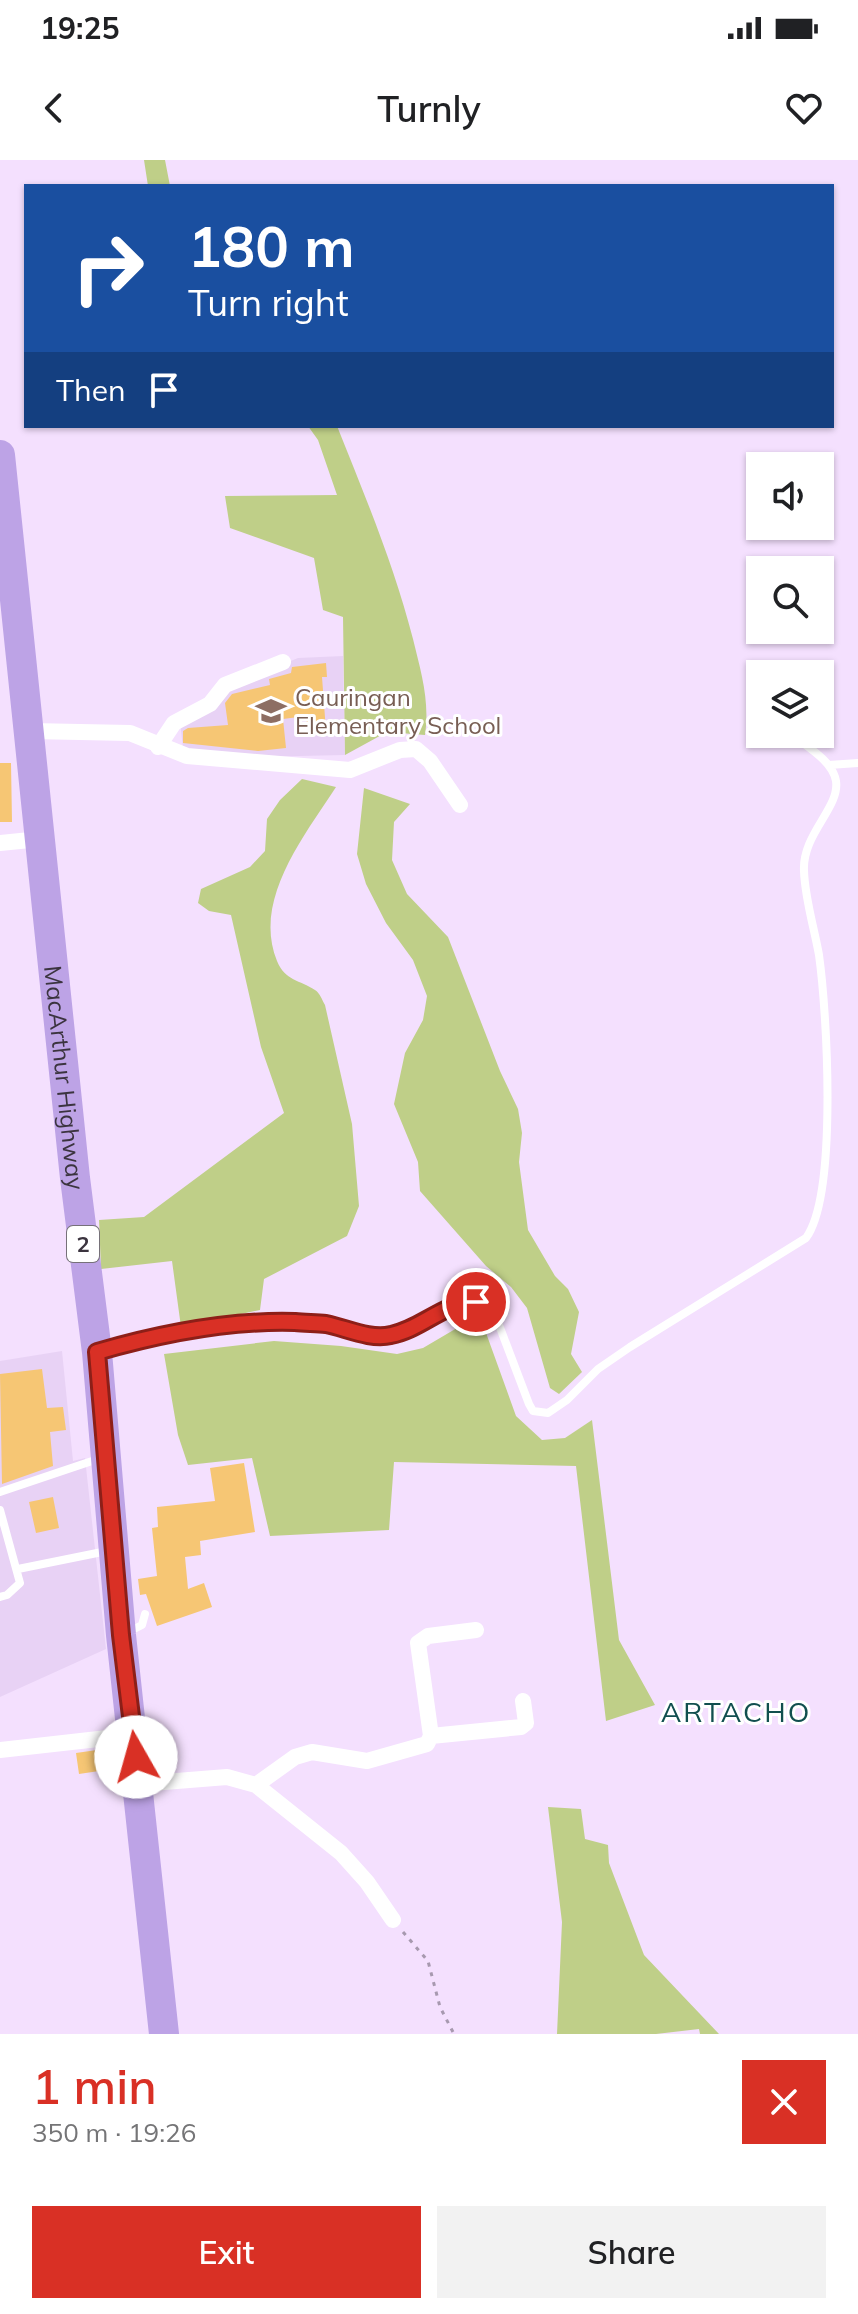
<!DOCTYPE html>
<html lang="en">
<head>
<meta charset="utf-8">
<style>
	body { margin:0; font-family:Mulish,sans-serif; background:#f2f2f2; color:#202124; height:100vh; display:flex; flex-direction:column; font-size:30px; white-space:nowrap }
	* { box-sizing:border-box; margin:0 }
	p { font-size:26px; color:#757577 }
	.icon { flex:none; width:44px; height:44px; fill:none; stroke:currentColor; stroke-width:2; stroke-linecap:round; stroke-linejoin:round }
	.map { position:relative; height:1874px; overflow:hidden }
	.sheet { display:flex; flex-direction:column; background:#fff; flex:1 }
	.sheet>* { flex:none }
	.hud { position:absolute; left:24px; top:24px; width:810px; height:244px; border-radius:0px; box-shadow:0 2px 6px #0004; background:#1a4fa0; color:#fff; overflow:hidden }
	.buttons { position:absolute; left:746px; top:292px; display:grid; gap:16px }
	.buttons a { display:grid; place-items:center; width:88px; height:88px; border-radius:0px; background:#fff; box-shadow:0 2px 6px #0004; font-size:40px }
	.pin { position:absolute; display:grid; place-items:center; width:68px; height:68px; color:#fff; margin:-34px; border:4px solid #fff; border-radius:50%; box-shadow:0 2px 8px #0007 }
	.me { position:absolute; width:88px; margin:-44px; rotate:353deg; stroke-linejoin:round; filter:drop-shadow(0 0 6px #0008) }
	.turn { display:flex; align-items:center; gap:28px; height:168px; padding:0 32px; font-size:36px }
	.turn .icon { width:104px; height:104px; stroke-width:2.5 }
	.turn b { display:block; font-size:56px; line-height:68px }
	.then { display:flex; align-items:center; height:76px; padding:0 32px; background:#0003; gap:16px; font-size:30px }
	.round { display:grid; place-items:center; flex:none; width:84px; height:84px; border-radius:0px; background:#f2f2f2 }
	.headline { display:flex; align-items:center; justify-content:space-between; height:136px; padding:0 32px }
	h1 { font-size:48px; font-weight:600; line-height:60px; color:#d93025 }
	.action { display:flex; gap:16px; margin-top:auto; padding:16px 32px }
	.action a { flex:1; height:92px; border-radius:0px; background:#d93025; color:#fff; font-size:32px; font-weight:600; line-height:92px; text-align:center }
	.action a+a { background:#f2f2f2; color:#202124 }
	.status { display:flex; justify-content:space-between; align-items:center; height:56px; padding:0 40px; background:#fff; direction:ltr }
	.status svg { height:22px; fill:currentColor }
	header { display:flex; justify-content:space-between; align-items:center; height:104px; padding:0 32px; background:#fff; font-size:36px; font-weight:600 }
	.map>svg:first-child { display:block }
</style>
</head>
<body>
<div class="status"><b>19:25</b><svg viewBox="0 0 49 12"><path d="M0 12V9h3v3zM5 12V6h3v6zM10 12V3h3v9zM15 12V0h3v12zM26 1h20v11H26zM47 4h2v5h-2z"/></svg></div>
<header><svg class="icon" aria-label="back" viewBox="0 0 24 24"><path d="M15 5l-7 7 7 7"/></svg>Turnly<svg class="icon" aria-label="heart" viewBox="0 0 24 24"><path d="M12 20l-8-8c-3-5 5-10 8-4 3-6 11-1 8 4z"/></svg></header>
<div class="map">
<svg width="858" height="1874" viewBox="0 0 858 1874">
	<rect width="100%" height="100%" fill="#f4e0fe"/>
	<path fill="#e8d2f5" d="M343 496 345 595 250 597 183 588 180 561 226 528 298 498Z
		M62 1191 73 1301 85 1298 106 1489 0 1537V1201Z"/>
	<path fill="#bfcf88" d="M144 0H165L170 26H148Z
		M308 266H337C365 336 394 405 413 479 421 512 430 541 425 575L387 572 345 595 343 457 323 450 314 398 230 368 225 336 337 335 318 280Z
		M302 619 336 627C305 675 252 740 277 801 285 821 300 820 315 830 320 833 322 840 325 845L352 964 359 1046 347 1076 264 1119 260 1150 181 1167 172 1101 101 1109 99 1060 144 1057 284 953 261 887 231 755 209 751 198 743 201 729 250 707 265 691 267 659 280 640Z
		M364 628 410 644 394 662 392 700 407 734 448 777 500 911 518 949 522 973 519 1002 528 1070 555 1116 568 1129 579 1152 571 1194 582 1212 559 1234 550 1228 527 1148 511 1127 486 1106 420 1031 418 1002 394 944 405 893 423 860 427 836 413 800 386 763 366 724 357 694Z
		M481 1159 516 1256 542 1280 565 1278 592 1260 619 1480 655 1545 606 1561 576 1306 394 1302 389 1370 270 1376 252 1298 188 1305 178 1275 164 1194 274 1181 341 1186 397 1194 423 1188 457 1168Z
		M548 1647 581 1649 585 1679 608 1685 609 1703 644 1795 719 1874H700L699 1869 656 1874H557L562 1762Z"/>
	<path fill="#f6c674" d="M326 503 327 517H322L326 571 308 573 306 556 283 559 286 588 258 591 183 583V571L188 568 228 565 225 543 232 534 270 525 269 519 291 513 292 507Z
		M0 603H11L12 662H0Z
		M42 1209 47 1248 63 1247 66 1270 50 1272 53 1306 2 1324 0 1214Z
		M244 1303 255 1372 200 1381 201 1395 185 1397 188 1429 204 1423 212 1447 157 1466 146 1434 140 1435 138 1419 157 1416 152 1368 158 1367 157 1347 215 1341 210 1308Z
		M53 1337 59 1368 36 1373 29 1342Z
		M97 1590 99 1611 79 1614 76 1593Z"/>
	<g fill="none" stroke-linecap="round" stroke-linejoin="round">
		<path stroke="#a799af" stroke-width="3" stroke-dasharray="4 6" stroke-linecap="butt" d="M403 1772 428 1801 440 1847 454 1874"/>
		<path stroke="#fff" stroke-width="8" d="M829 605 858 603
			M101 1191C170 1170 249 1158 321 1164 341 1166 361 1175 381 1176 419 1178 466 1114 496 1157L529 1244 533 1251 548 1253 567 1240 598 1209 630 1187 806 1078C838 1034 827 852 819 795 814 767 805 739 804 711 802 674 840 648 836 621 833 601 806 586 791 574
			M0 1332 101 1298
			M0 1350 20 1423 7 1435 0 1437
			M18 1409 107 1391
			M126 1473 142 1465 145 1454"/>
		<path stroke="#fff" stroke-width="16" d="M30 571 130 573 187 596 350 610 400 590 416 589 430 601 460 645
			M158 587 174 563 210 544 225 525 283 502
			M0 683 40 679
			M431 1576 521 1567 526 1563 523 1541
			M0 1590 134 1575
			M139 1624 227 1617 256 1625 341 1693 367 1722 393 1760
			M256 1625 295 1597 312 1592 367 1601 427 1584 431 1576 418 1483 428 1476 476 1470"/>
		<path stroke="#bda3e6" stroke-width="30" id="s1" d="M0 295 75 1018 97 1192 121 1475 164 1874"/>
	</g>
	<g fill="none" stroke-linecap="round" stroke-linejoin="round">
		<g stroke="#8d1f18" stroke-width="20">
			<path id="route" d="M136 1597 121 1475 97 1192C159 1174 230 1160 295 1162 305 1163 316 1163 326 1164 346 1168 370 1180 391 1175 422 1169 444 1142 476 1142"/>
		</g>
		<use href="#route" stroke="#d93025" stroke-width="14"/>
	</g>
	<defs>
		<g id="school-bare" transform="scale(2.4)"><path d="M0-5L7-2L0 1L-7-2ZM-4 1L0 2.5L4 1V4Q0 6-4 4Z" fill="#8d6e63" stroke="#fff" stroke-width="2.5" paint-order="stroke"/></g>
	</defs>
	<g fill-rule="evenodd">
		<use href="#school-bare" x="271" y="551"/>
	</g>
	<g text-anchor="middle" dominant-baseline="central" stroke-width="6" stroke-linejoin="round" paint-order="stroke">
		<rect fill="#fff" stroke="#767179" stroke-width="2" x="67" y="1066" width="32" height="36" rx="6"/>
		<g font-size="22" font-weight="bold" fill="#3b343f">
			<text x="83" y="1084">2</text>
		</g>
		<g font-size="24" fill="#785e54" stroke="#fff" text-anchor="start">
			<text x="295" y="537">Cauringan<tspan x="295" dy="28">Elementary School</tspan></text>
		</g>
		<g font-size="24" fill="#3b343f" stroke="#fff">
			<text stroke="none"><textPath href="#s1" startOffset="626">MacArthur Highway</textPath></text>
		</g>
		<g font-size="28" letter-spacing="2" fill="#114f4f" stroke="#fff">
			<text x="736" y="1551">ARTACHO</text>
		</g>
	</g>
</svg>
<div class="buttons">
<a><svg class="icon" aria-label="sound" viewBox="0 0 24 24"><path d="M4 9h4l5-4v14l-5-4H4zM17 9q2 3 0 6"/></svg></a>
<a><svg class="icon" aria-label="search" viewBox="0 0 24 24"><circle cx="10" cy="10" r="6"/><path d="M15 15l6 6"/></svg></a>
<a><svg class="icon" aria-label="layers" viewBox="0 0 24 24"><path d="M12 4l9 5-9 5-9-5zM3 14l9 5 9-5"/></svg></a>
</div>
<div class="pin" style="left:476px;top:1142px;background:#d93025"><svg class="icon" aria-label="arrive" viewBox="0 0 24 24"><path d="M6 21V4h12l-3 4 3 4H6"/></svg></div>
<svg class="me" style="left:136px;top:1597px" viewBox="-20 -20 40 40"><circle r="19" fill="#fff"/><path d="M0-13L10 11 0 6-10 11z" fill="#d93025"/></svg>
<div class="hud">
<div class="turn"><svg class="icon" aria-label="right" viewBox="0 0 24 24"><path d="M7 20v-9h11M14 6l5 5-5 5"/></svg><div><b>180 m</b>Turn right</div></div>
<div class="then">Then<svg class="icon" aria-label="arrive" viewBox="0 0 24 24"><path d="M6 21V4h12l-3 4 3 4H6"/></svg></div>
</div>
</div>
<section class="sheet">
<div class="headline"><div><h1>1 min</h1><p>350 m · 19:26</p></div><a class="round" style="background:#d93025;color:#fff"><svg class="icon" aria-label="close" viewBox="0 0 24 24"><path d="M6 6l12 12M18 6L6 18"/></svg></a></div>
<div class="action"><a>Exit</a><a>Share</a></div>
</section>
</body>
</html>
